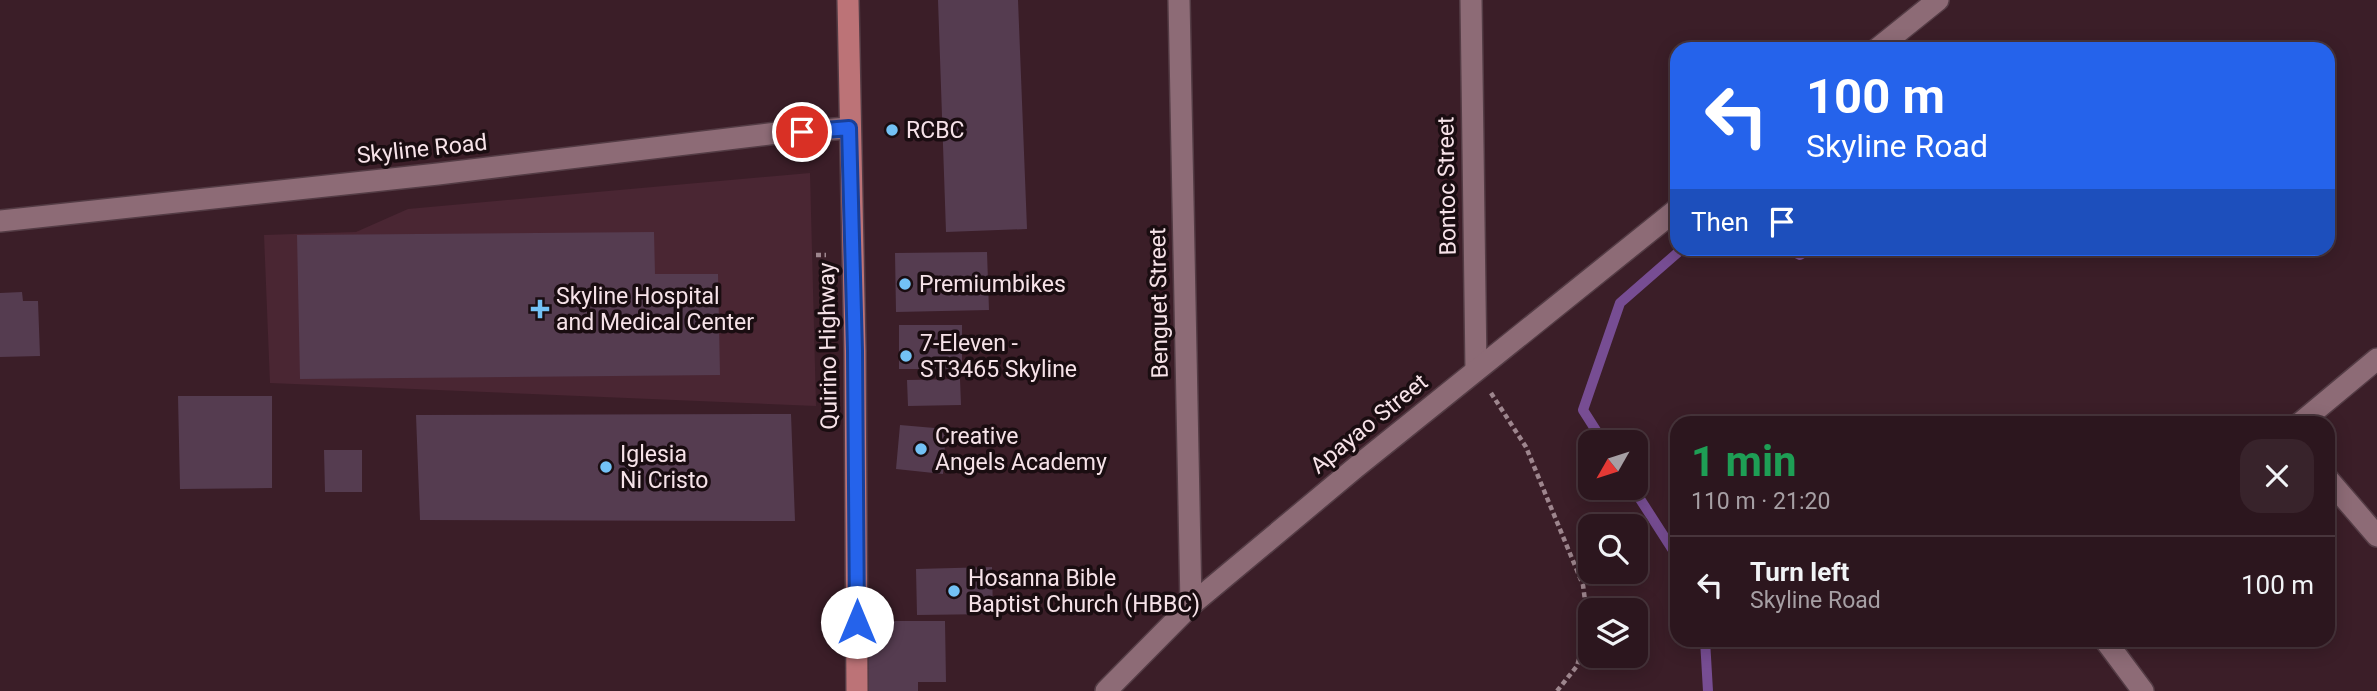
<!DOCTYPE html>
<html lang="en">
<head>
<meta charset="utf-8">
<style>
	body { margin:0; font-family:Roboto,sans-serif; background:#38232b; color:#f1f3f6; height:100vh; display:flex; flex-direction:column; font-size:26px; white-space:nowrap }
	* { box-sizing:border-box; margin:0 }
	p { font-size:23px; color:#a69fa4 }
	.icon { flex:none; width:38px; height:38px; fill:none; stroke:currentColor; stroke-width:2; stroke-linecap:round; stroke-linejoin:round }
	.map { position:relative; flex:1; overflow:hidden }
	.details { position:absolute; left:1670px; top:416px; width:665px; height:231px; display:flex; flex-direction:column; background:#2c161e; border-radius:21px; box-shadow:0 4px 18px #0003,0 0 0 2px #48353c }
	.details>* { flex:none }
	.guide { position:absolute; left:1670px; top:42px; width:665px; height:214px; border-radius:21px; box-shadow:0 4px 18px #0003,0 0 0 2px #48353c; background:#2563eb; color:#fff; overflow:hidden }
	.needle { width:46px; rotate:231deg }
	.tools { position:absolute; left:1578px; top:430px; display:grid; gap:14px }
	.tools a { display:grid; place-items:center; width:70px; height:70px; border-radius:14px; background:#2c161e; box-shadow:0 4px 18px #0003,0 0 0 2px #48353c; font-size:35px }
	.pin { position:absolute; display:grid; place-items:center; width:60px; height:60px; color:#fff; margin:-30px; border:4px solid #fff; border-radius:50%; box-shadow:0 2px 7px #0007 }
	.me { position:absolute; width:77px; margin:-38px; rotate:0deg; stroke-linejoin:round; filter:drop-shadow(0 0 5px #0008) }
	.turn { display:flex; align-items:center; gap:24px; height:147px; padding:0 21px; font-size:32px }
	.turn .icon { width:91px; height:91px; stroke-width:2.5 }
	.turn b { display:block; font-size:49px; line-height:60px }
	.then { display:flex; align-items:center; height:66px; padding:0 21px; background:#0003; gap:14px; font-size:26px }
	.round { display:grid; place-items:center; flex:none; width:74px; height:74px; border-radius:21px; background:#38232b }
	.headline { display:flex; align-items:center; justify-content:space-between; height:119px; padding:0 21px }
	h1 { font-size:42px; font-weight:700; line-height:52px; color:#1e9e55 }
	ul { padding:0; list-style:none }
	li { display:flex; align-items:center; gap:21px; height:98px; padding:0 21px; border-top:2px solid #48353c }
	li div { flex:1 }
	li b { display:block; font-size:26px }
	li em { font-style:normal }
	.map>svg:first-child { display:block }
</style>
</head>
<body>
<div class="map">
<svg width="2377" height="691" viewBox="0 0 2377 691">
	<rect width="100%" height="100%" fill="#3b1e28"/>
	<path fill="#4a2633" d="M810 173 816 406 270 383 264 235 356 232 408 209Z"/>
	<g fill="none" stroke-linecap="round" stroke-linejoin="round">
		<path stroke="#774d93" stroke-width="10" d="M1786 248 1800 255 1812 248
			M1604 443 1583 410 1620 303 1683 248
			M1633 488 1676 555
			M1705 640 1708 691"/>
	</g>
	<path fill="#553c50" d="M938 0H1018L1027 229 946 232Z
		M654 232 655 274H718L720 375 300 379 297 235Z
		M987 252 989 310 896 312 895 253Z
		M22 292 23 301H38L40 356 0 357V293Z
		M899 325H962V369H899Z
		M960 379 961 405 908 406 907 380Z
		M178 396H272V488L180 489Z
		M791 414 795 521 420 520 416 415Z
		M900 425 946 429 943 474 896 469Z
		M324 450H362V492H325Z
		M992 567 993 614 917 615 916 569Z
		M868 621H945L946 682H918V691H869Z"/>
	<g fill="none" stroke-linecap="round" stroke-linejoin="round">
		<g stroke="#543c45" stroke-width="24">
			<path id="minor" d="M1179 0 1191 605
				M1471 0 1476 370
				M2299 424 2377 359
				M2328 479 2377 536
				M2105 640 2143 691"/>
		</g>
		<g stroke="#543c45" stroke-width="24">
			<path id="tertiary" d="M1877 49 1938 0
				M1106 691 1191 605 1355 468 1676 210"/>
		</g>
		<g stroke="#543c45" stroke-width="24">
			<path id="secondary" d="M0 221 438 174 777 133 849 128"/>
		</g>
		<g stroke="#543c45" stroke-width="24">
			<path id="primary" d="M848 0 855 351 857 691"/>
		</g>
		<path stroke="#9e868e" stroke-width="4.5" stroke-dasharray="5 3.5" stroke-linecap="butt" d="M816 255H826
			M1491 393 1526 447 1583 585 1587 616 1583 645 1577 666 1557 691"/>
		<use href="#minor" stroke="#8d6b76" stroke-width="21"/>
		<use href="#tertiary" stroke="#8d6b76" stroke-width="21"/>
		<use href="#secondary" stroke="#8d6b76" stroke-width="21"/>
		<use href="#primary" stroke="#bc7377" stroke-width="21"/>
	</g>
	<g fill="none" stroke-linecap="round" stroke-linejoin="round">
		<g stroke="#184099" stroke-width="18">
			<path id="route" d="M802 132 849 128 855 351 857 622"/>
		</g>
		<use href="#route" stroke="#2563eb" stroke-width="12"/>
	</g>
	<g fill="#73c1f5" stroke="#1a0d11" stroke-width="2.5">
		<circle cx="892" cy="130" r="7"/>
		<circle cx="905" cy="284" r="7"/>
		<path d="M536.5 298.5h7v7h7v7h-7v7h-7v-7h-7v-7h7z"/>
		<circle cx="906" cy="356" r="7"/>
		<circle cx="921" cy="449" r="7"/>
		<circle cx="606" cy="467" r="7"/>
		<circle cx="954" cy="591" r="7"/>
	</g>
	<g text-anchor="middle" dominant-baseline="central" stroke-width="7" stroke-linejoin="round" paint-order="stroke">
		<g font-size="23" fill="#f6e2e8" stroke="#1a0d11" text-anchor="start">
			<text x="906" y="130">RCBC</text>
			<text x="919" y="284">Premiumbikes</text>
			<text x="556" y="296">Skyline Hospital<tspan x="556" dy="26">and Medical Center</tspan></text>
			<text x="920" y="343">7-Eleven -<tspan x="920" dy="26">ST3465 Skyline</tspan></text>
			<text x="935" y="436">Creative<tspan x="935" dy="26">Angels Academy</tspan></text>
			<text x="620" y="454">Iglesia<tspan x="620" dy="26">Ni Cristo</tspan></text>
			<text x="968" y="578">Hosanna Bible<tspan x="968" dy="26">Baptist Church (HBBC)</tspan></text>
		</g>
		<g font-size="23" fill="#f6e2e8" stroke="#1a0d11">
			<text transform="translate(422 149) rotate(-6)">Skyline Road</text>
			<text transform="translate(1447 186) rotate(-91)">Bontoc Street</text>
			<text transform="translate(1159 303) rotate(-91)">Benguet Street</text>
			<text transform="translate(828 346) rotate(-91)">Quirino Highway</text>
			<text transform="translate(1369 424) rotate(-39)">Apayao Street</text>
		</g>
	</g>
</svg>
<div class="tools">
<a><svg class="needle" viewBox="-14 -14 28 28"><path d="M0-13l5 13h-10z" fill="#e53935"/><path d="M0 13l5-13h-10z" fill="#a69fa4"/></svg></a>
<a><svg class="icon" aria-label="search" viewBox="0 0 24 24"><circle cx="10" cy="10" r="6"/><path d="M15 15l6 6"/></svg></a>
<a><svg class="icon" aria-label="layers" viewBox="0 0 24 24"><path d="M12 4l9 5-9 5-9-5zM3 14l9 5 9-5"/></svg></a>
</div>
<div class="pin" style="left:802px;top:132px;background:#d93025"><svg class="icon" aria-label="arrive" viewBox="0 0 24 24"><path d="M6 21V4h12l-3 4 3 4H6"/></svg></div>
<svg class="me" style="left:857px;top:622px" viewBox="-20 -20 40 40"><circle r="19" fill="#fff"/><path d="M0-13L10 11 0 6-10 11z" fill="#2563eb"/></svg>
<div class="guide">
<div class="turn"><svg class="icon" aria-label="left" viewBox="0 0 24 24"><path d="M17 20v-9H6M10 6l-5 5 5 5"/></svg><div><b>100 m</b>Skyline Road</div></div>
<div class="then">Then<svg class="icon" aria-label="arrive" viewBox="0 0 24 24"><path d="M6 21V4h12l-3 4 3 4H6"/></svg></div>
</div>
<section class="details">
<div class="headline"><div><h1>1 min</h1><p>110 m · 21:20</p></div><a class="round"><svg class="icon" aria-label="close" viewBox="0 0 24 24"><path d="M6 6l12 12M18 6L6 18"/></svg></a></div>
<ul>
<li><svg class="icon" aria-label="left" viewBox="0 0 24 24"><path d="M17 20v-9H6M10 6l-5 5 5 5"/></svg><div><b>Turn left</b><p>Skyline Road</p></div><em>100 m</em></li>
</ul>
</section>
</div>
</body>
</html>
